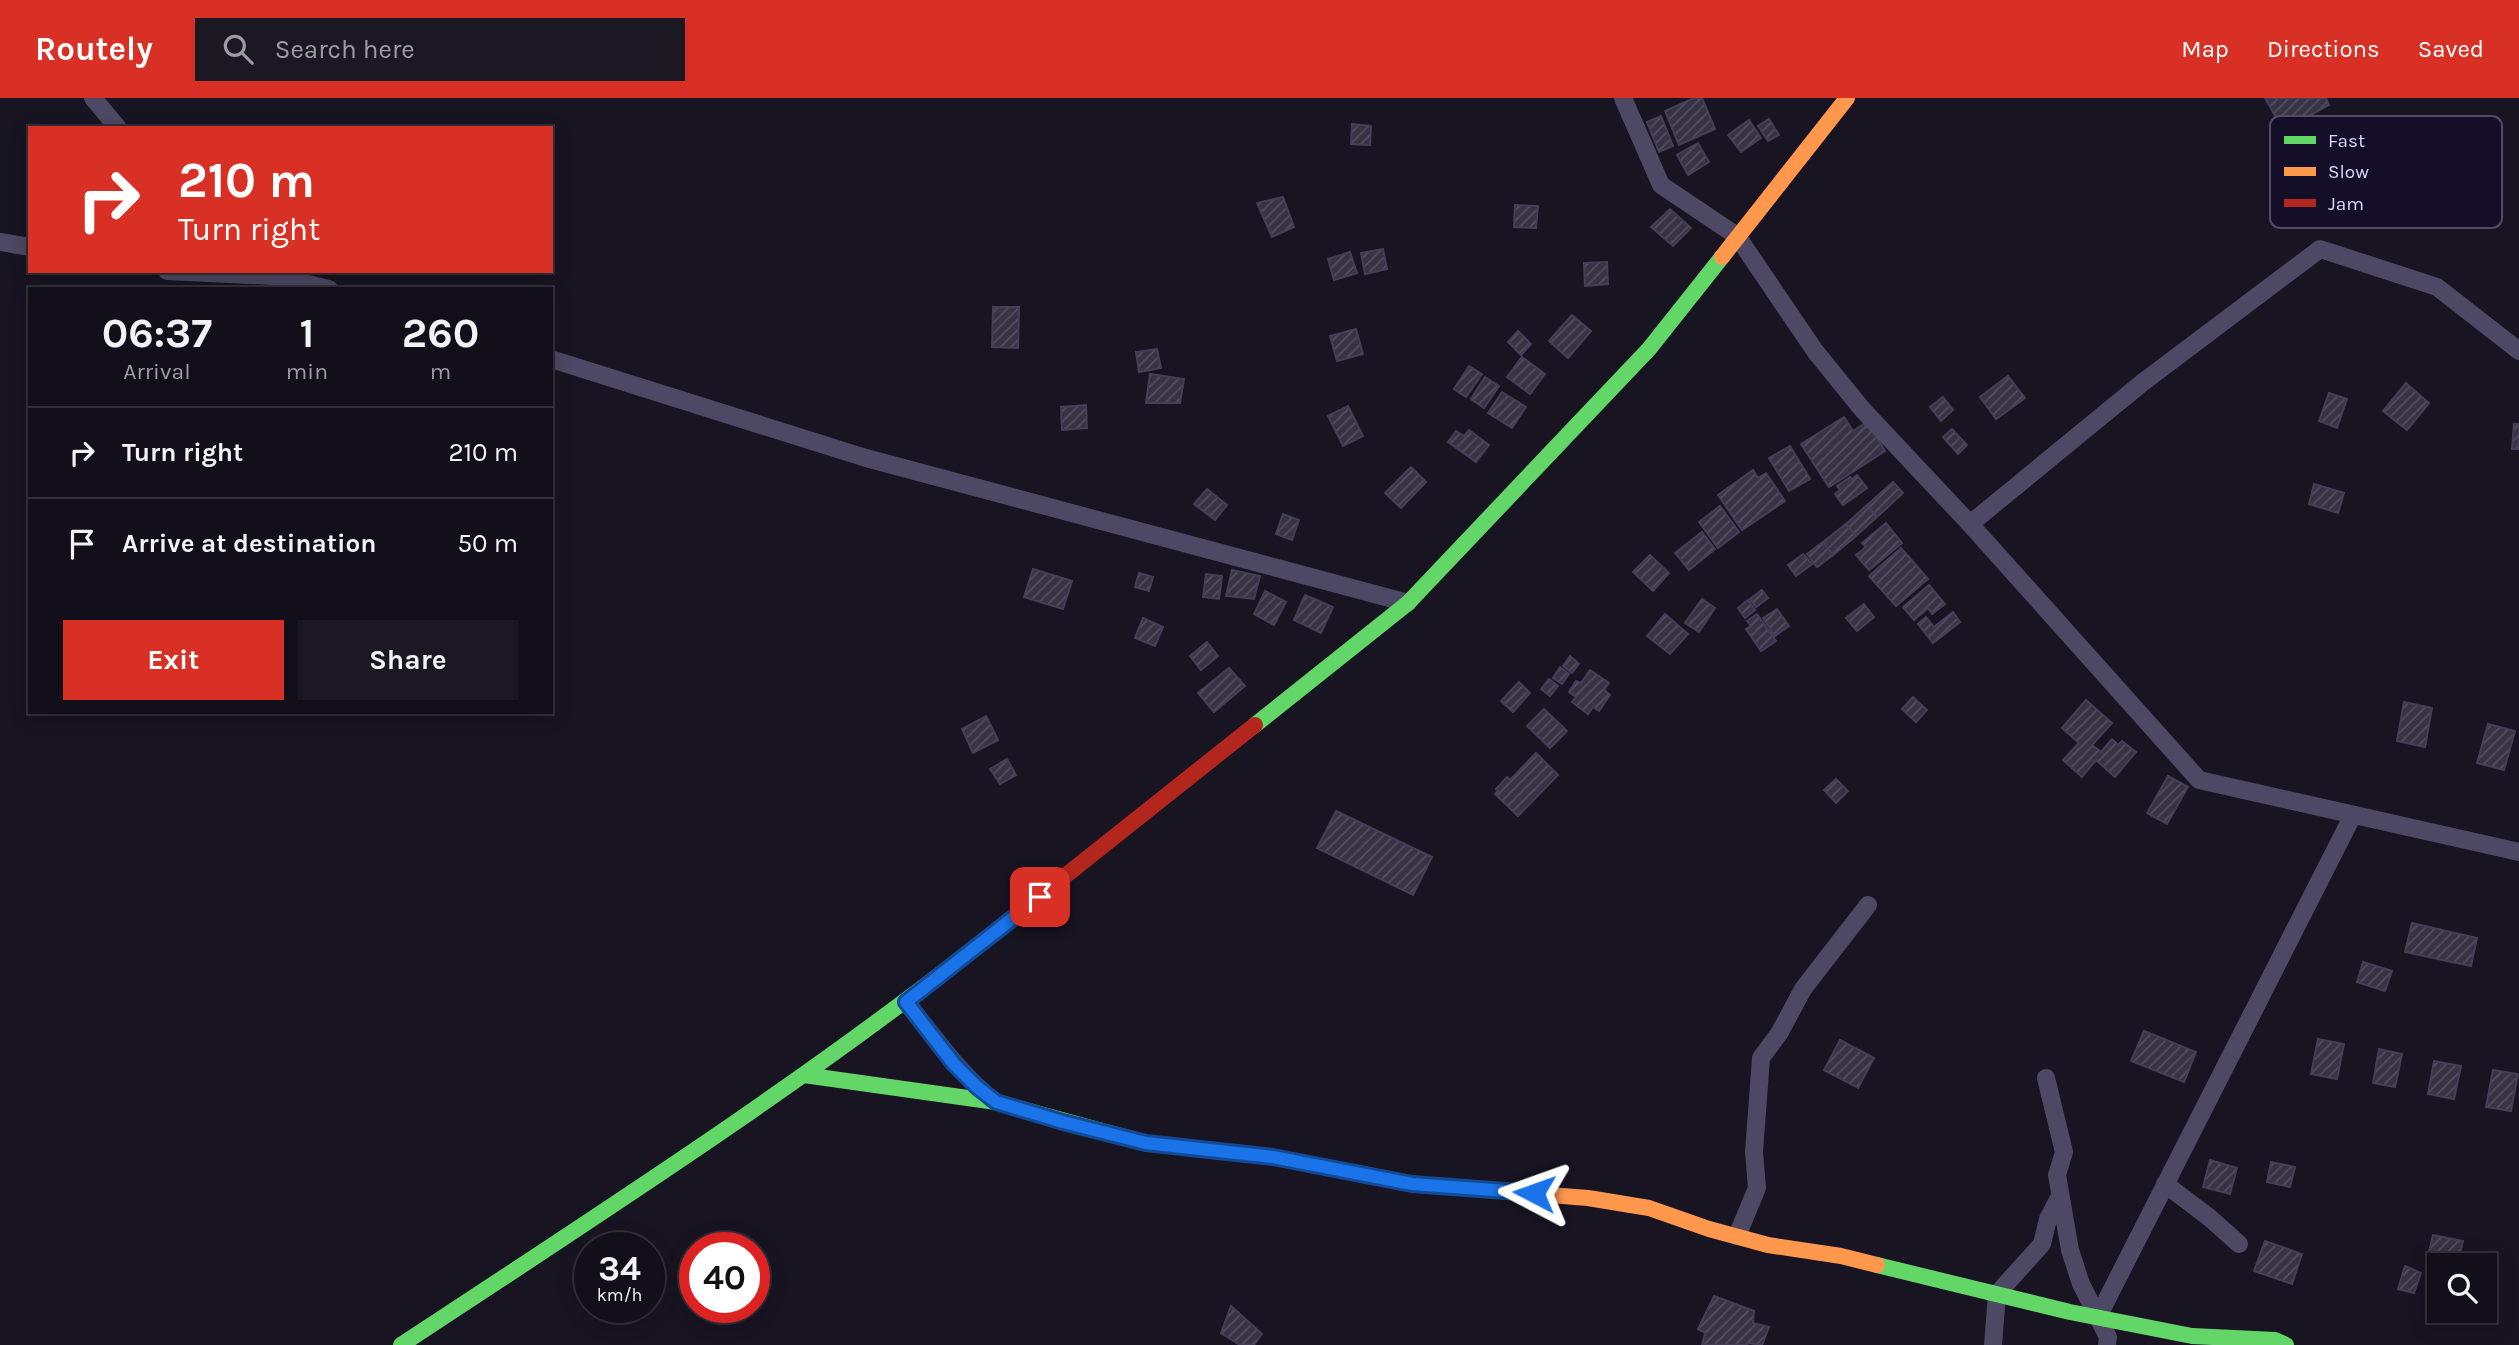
<!DOCTYPE html>
<html lang="en">
<head>
<meta charset="utf-8">
<style>
	body { margin:0; font-family:Karla,sans-serif; background:#1b1823; color:#f1f3f6; height:100vh; display:flex; flex-direction:column; font-size:26px; white-space:nowrap }
	* { box-sizing:border-box; margin:0 }
	p { font-size:23px; color:#9c9ca2 }
	.icon { flex:none; width:38px; height:38px; fill:none; stroke:currentColor; stroke-width:2; stroke-linecap:round; stroke-linejoin:round }
	.map { position:relative; flex:1; overflow:hidden }
	.side { position:absolute; left:28px; top:189px; width:525px; height:427px; display:flex; flex-direction:column; background:#120f1a; border-radius:0px; box-shadow:0 4px 18px #0003,0 0 0 2px #312f39 }
	.side>* { flex:none }
	.hud { position:absolute; left:28px; top:28px; width:525px; height:147px; border-radius:0px; box-shadow:0 4px 18px #0003,0 0 0 2px #312f39; background:#d93025; color:#fff; overflow:hidden }
	.fabs { position:absolute; left:2427px; top:1155px; display:grid; gap:14px }
	.fabs a { display:grid; place-items:center; width:70px; height:70px; border-radius:0px; background:#120f1a; box-shadow:0 4px 18px #0003,0 0 0 2px #312f39; font-size:35px }
	.speed { position:absolute; left:574px; top:1134px; display:flex; gap:14px; font-size:35px; font-weight:700; text-align:center }
	.speed>* { display:grid; place-content:center; width:91px; height:91px; border-radius:50%; background:#120f1a; box-shadow:0 4px 18px #0003,0 0 0 2px #312f39; line-height:1 }
	.speed small { font-size:18px; font-weight:400 }
	.speed .limit { border:10px solid #d22; background:#fff; color:#111 }
	.pin { position:absolute; display:grid; place-items:center; width:60px; height:60px; color:#fff; margin:-30px; border-radius:14px; box-shadow:0 4px 10px #0006 }
	.me { position:absolute; width:77px; margin:-38px; rotate:274deg; stroke-linejoin:round; filter:drop-shadow(0 0 5px #0008) }
	.turn { display:flex; align-items:center; gap:24px; height:147px; padding:0 35px; font-size:32px }
	.turn .icon { width:91px; height:91px; stroke-width:2.5 }
	.turn b { display:block; font-size:49px; line-height:60px }
	.eta { display:flex; justify-content:space-evenly; align-items:center; height:119px; text-align:center }
	.eta b { font-size:42px; font-weight:700; line-height:49px }
	.cta { display:flex; gap:14px; margin-top:auto; padding:14px 35px }
	.cta a { flex:1; height:80px; border-radius:0px; background:#d93025; color:#fff; font-size:28px; font-weight:700; line-height:80px; text-align:center }
	.cta a+a { background:#1b1823; color:#f1f3f6 }
	ul { padding:0; list-style:none }
	li { display:flex; align-items:center; gap:21px; height:91px; padding:0 35px; border-top:2px solid #312f39 }
	li div { flex:1 }
	li b { display:block; font-size:26px }
	li em { font-style:normal }
	header { display:flex; align-items:center; gap:42px; box-sizing:border-box; height:98px; padding:0 35px; background:#d93025; color:#fff }
	header strong { font-size:33px }
	nav { display:flex; gap:38px; margin-inline-start:auto; font-size:24px }
	.search { width:490px; height:63px; background:#1b1823; display:flex; align-items:center; gap:18px; box-sizing:border-box; padding:0 24px; border-radius:0px; color:#9c9ca2; font-size:26px }
	.map>svg:first-child { display:block }
</style>
</head>
<body>
<header>
<strong>Routely</strong>
<div class="search"><svg class="icon" aria-label="search" viewBox="0 0 24 24"><circle cx="10" cy="10" r="6"/><path d="M15 15l6 6"/></svg>Search here</div>
<nav><a>Map</a><a>Directions</a><a>Saved</a></nav>
</header>
<div class="map">
<svg width="2519" height="1247" viewBox="0 0 2519 1247">
	<defs>
		<pattern id="building-hatch" width="6" height="6" patternUnits="userSpaceOnUse" patternTransform="scale(1.75)"><rect width="6" height="6" fill="#373244"/><path d="M-1 1l2-2M0 6l6-6M5 7l2-2" fill="none" stroke="#544f60"/></pattern>
	</defs>
	<rect width="100%" height="100%" fill="#181422"/>
	<path fill="url(#building-hatch)" stroke="#453e57" stroke-width="2" d="M1694 0H1702L1715 31 1679 47 1665 13Z
		M2265 0H2326L2329 7 2283 32Z
		M1661 18 1673 48 1659 54 1647 24Z
		M1769 21 1779 37 1768 43 1758 28Z
		M1749 22 1761 40 1741 54 1728 37Z
		M1352 26 1371 28 1370 47 1351 46Z
		M1698 45 1709 64 1688 77 1677 57Z
		M1283 99 1294 129 1272 139 1257 105Z
		M1515 107 1538 108 1536 130 1514 129Z
		M1670 111 1691 130 1673 148 1651 129Z
		M1383 151 1387 171 1365 176 1361 155Z
		M1350 154 1357 175 1334 182 1328 161Z
		M1607 164 1608 186 1585 188 1584 165Z
		M993 209H1019L1018 250 992 249Z
		M1572 217 1591 233 1568 260 1549 243Z
		M1356 231 1363 256 1337 263 1330 238Z
		M1518 233 1531 246 1521 257 1508 244Z
		M1157 251 1161 270 1139 274 1136 254Z
		M1522 259 1545 276 1530 296 1507 279Z
		M1469 268 1482 276 1466 299 1454 291Z
		M1150 276 1184 281 1180 305H1146Z
		M2008 278 2025 300 1996 321 1980 299Z
		M1485 279 1499 288 1484 310 1471 301Z
		M2406 285 2429 305 2407 332 2383 313Z
		M1502 294 1526 309 1512 330 1488 315Z
		M2329 295 2347 301 2337 330 2319 323Z
		M1943 299 1953 312 1941 323 1930 309Z
		M1086 307 1087 330 1062 332 1061 309Z
		M1348 308 1363 338 1343 348 1328 318Z
		M1844 319 1853 333 1867 324 1885 353 1829 389 1801 346Z
		M2514 326H2519V351H2512Z
		M1952 331 1967 347 1958 356 1943 339Z
		M1469 332 1489 347 1476 364 1448 344 1456 333 1464 338Z
		M1790 348 1810 381 1789 393 1769 360Z
		M1411 369 1426 384 1401 410 1385 395Z
		M1753 372 1758 380 1766 375 1785 403 1742 432 1718 397Z
		M1857 377 1867 390 1843 407 1835 396 1840 392 1837 388 1850 379 1852 381Z
		M1893 384 1903 395 1877 419 1867 407Z
		M2314 386 2344 395 2338 415 2309 406Z
		M1207 391 1227 407 1215 422 1194 406Z
		M1867 407 1877 419 1856 438 1846 426Z
		M1720 408 1739 434 1718 450 1699 424Z
		M1283 416 1299 422 1292 442 1276 436Z
		M1886 425 1902 445 1869 472 1856 457 1866 449 1862 445Z
		M1846 426 1856 438 1833 457 1823 444Z
		M1702 434 1715 451 1689 472 1675 455Z
		M1823 444 1833 457 1817 469 1807 456Z
		M1901 450 1928 481 1896 508 1869 478Z
		M1803 456 1812 466 1796 478 1788 467Z
		M1650 457 1669 475 1653 493 1633 474Z
		M1033 471 1072 483 1063 511 1024 499Z
		M1232 472 1260 478 1254 501 1226 498Z
		M1139 475 1153 479 1149 493 1135 489Z
		M1206 476 1222 478 1219 501 1203 499Z
		M1929 487 1945 506 1932 516 1928 510 1914 522 1903 509Z
		M1762 492 1768 500 1756 509 1750 501Z
		M1265 493 1286 504 1274 527 1254 516Z
		M1305 497 1333 509 1321 535 1294 522Z
		M1702 501 1715 510 1699 534 1685 525Z
		M1748 502 1755 512 1745 520 1738 510Z
		M1864 506 1874 519 1857 533 1846 520Z
		M1777 511 1789 528 1775 538 1763 520Z
		M1953 514 1960 524 1933 545 1918 526 1926 519 1934 529Z
		M1665 516 1688 536 1670 556 1647 538Z
		M1757 516 1776 543 1761 553 1746 531 1751 528 1747 523Z
		M1143 520 1163 529 1155 548 1135 540Z
		M1207 544 1218 558 1201 572 1190 558Z
		M1570 558 1579 566 1572 575 1563 568Z
		M1560 569 1569 576 1562 586 1553 580Z
		M1229 570 1245 588 1214 614 1198 595Z
		M1590 572 1609 585 1604 592 1610 597 1599 613 1593 609 1588 616 1572 604 1576 599 1569 594 1576 583 1581 585Z
		M1549 581 1558 588 1550 598 1541 591Z
		M1519 584 1530 595 1513 614 1501 603Z
		M1913 599 1927 612 1916 624 1902 611Z
		M2086 602 2112 625 2092 647 2101 654 2112 641 2118 647 2122 643 2136 654 2115 679 2096 662 2082 679 2063 662 2079 645 2062 630Z
		M2404 604 2432 610 2425 649 2397 643Z
		M1544 611 1567 633 1550 650 1527 628Z
		M986 618 998 642 973 655 962 631Z
		M2488 626 2515 633 2504 672 2477 665Z
		M1536 655 1558 677 1518 718 1495 696 1498 693 1496 691 1507 679 1510 682Z
		M1007 661 1016 677 1000 686 990 671Z
		M2168 678 2188 689 2167 726 2147 715Z
		M1836 681 1848 693 1836 705 1824 692Z
		M1336 713 1432 759 1413 797 1317 750Z
		M2412 825 2477 840 2471 868 2405 854Z
		M2363 864 2392 873 2385 893 2357 884Z
		M2144 933 2196 954 2184 984 2131 963Z
		M2318 941 2344 946 2337 981 2311 976Z
		M1840 942 1874 960 1858 990 1824 972Z
		M2379 951 2402 956 2395 989 2373 985Z
		M2434 963 2461 968 2454 1001 2428 996Z
		M2493 972 2518 976 2511 1013 2486 1009Z
		M2210 1062 2237 1070 2230 1096 2203 1089Z
		M2271 1064 2295 1069 2290 1089 2267 1084Z
		M2433 1137 2463 1143 2457 1167 2427 1162Z
		M2265 1143 2302 1156 2292 1186 2254 1173Z
		M2405 1168 2421 1175 2414 1195 2398 1191Z
		M1714 1198 1754 1213 1753 1225 1769 1229 1762 1247 1748 1245 1747 1247H1702L1705 1235 1698 1231Z
		M1231 1208 1262 1236 1254 1247H1240L1221 1235Z"/>
	<g fill="none" stroke-linecap="round" stroke-linejoin="round">
		<path stroke="#4d4863" stroke-width="18" d="M93 0 118 30
			M1623 0 1661 87 1737 138 1815 253 1862 311 1970 426 2199 682 2519 754
			M0 144 30 149
			M167 173 274 178
			M269 173 274 178 329 191
			M551 261 866 360 1408 505
			M1970 426 2142 285 2320 151 2437 189 2519 253
			M906 904C934 938 958 975 994 1003
			M2046 980 2064 1054 2057 1077 2070 1152 2081 1186 2108 1239 2107 1247
			M2165 1086 2210 1120 2239 1146
			M1737 1138 1757 1090 1754 1054 1761 960 1780 934 1803 891 1868 807
			M2098 1219 2353 717
			M1993 1247 1997 1196 2042 1146 2048 1121 2059 1100"/>
		<path stroke="#63d668" stroke-width="16" d="M1255 627 1408 505 1649 251 1722 159
			M804 977 996 1004 1146 1045 1273 1059 1368 1077
			M1877 1167 2070 1214 2192 1238 2275 1242 2286 1247
			M401 1247C601 1115 804 985 992 836"/>
		<path stroke="#ff974d" stroke-width="16" d="M1722 159 1847 0
			M1368 1077 1412 1086 1588 1100 1649 1110 1709 1131 1768 1147 1841 1158 1877 1167"/>
		<path stroke="#b3261e" stroke-width="16" d="M992 836 1255 627"/>
	</g>
	<g fill="none" stroke-linecap="round" stroke-linejoin="round">
		<g stroke="#114b97" stroke-width="18">
			<path id="route" d="M1040 799 906 904 954 966 977 989 996 1004 1063 1024 1146 1045 1273 1059 1412 1086 1534 1095"/>
		</g>
		<use href="#route" stroke="#1a73e8" stroke-width="12"/>
	</g>
	<rect x="2270" y="18" width="232" height="112" rx="10" fill="#150e28" stroke="#524a68" stroke-width="2"/>
	<rect x="2284" y="38" width="32" height="8" fill="#63d668"/>
	<rect x="2284" y="69" width="32" height="9" fill="#ff974d"/>
	<rect x="2284" y="101" width="32" height="8" fill="#b3261e"/>
	<g font-size="19" fill="#dfd5ff">
		<text x="2328" y="49">Fast</text>
		<text x="2328" y="80">Slow</text>
		<text x="2328" y="112">Jam</text>
	</g>
</svg>
<div class="fabs">
<a><svg class="icon" aria-label="search" viewBox="0 0 24 24"><circle cx="10" cy="10" r="6"/><path d="M15 15l6 6"/></svg></a>
</div>
<div class="speed"><div>34<small>km/h</small></div><div class="limit">40</div></div>
<div class="pin" style="left:1040px;top:799px;background:#d93025"><svg class="icon" aria-label="arrive" viewBox="0 0 24 24"><path d="M6 21V4h12l-3 4 3 4H6"/></svg></div>
<svg class="me" style="left:1534px;top:1095px" viewBox="-20 -20 40 40"><path d="M0-17L14 15 0 8-14 15z" fill="#1a73e8" stroke="#fff" stroke-width="4"/></svg>
<div class="hud">
<div class="turn"><svg class="icon" aria-label="right" viewBox="0 0 24 24"><path d="M7 20v-9h11M14 6l5 5-5 5"/></svg><div><b>210 m</b>Turn right</div></div>
</div>
<section class="side">
<div class="eta">
<div><b>06:37</b><p>Arrival</p></div>
<div><b>1</b><p>min</p></div>
<div><b>260</b><p>m</p></div>
</div>
<ul>
<li><svg class="icon" aria-label="right" viewBox="0 0 24 24"><path d="M7 20v-9h11M14 6l5 5-5 5"/></svg><div><b>Turn right</b></div><em>210 m</em></li>
<li><svg class="icon" aria-label="arrive" viewBox="0 0 24 24"><path d="M6 21V4h12l-3 4 3 4H6"/></svg><div><b>Arrive at destination</b></div><em>50 m</em></li>
</ul>
<div class="cta"><a>Exit</a><a>Share</a></div>
</section>
</div>
</body>
</html>
